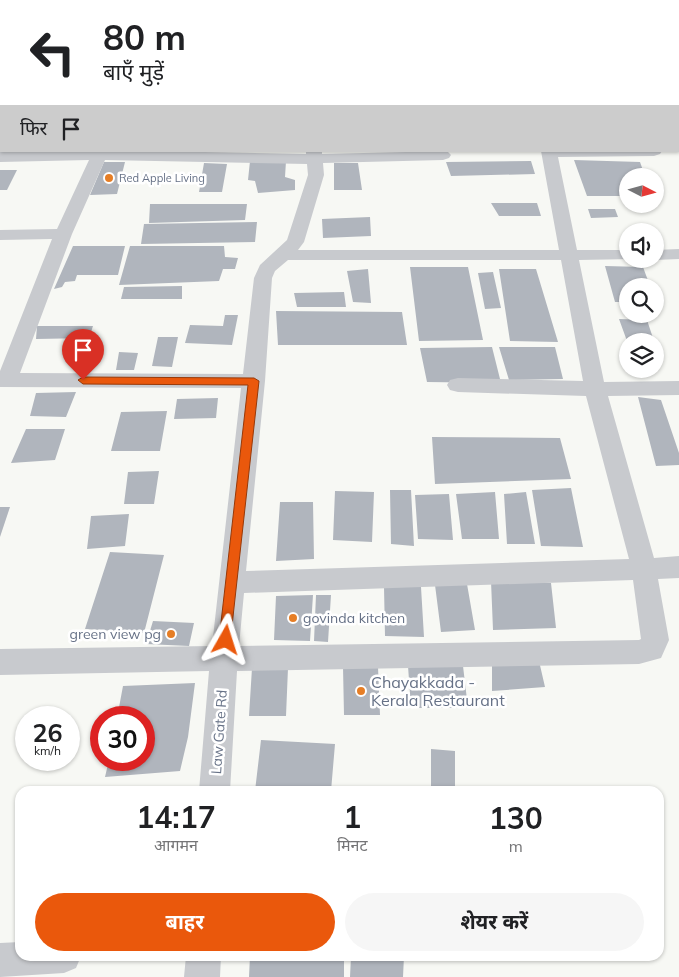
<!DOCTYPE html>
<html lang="hi">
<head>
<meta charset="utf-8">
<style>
	body { margin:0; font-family:Mulish,"Noto Sans Devanagari",sans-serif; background:#f6f6f6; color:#202124; height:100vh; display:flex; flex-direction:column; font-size:19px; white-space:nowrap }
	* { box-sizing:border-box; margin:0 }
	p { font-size:16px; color:#757577 }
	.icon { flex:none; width:28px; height:28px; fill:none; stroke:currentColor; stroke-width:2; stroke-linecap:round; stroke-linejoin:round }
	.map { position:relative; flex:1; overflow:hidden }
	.sheet { position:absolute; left:15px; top:786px; width:649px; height:175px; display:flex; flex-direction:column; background:#fff; border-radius:15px; box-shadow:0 1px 4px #0004 }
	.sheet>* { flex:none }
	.guide { position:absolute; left:0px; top:0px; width:680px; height:152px; box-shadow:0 1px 4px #0004; background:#fff; color:#202124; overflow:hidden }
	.needle { width:32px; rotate:96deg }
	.controls { position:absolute; left:619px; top:168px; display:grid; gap:10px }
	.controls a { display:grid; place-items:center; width:45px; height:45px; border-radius:50%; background:#fff; box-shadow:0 1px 4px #0004; font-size:25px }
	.speed { position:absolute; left:15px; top:706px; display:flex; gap:10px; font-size:25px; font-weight:700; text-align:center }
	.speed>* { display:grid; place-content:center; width:65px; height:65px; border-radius:50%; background:#fff; box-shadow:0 1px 4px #0004; line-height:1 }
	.speed small { font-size:12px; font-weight:400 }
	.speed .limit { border:8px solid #d22; background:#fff; color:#111 }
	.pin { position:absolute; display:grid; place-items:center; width:42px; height:42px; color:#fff; margin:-51px -21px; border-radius:50% 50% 50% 0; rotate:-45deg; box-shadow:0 0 5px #0007 }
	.pin .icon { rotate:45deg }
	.me { position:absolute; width:55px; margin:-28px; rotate:6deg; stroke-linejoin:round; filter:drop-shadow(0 0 4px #0008) }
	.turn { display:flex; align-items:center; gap:18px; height:105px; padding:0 20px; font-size:22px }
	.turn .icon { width:65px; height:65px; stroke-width:2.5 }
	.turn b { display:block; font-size:35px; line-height:42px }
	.then { display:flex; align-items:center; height:48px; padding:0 20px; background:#0003; gap:10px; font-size:19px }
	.eta { display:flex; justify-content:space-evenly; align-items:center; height:85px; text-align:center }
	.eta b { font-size:30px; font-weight:700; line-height:35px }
	.cta { display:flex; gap:10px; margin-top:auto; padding:10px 20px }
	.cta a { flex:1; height:58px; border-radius:30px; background:#ea580c; color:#fff; font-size:20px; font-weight:700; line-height:58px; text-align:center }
	.cta a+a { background:#f6f6f6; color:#202124 }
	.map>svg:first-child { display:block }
</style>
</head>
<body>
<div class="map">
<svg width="679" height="977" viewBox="0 0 679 977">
	<rect width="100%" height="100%" fill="#f7f8f4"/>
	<path fill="#b0b5bd" d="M574 160 640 162 645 176H628V196H587Z
		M250 161H286L285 177 295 180V190L258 193 255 181 248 180Z
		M531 161 535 174 451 176 446 162Z
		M104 162H125L117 194 90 195Z
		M204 163 227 164 222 192H199Z
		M334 163H358L362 190H334Z
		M0 170H17L7 190H0Z
		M491 203H537L541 216H499Z
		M150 204H247L245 220 149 223Z
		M588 209H615L618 217 591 218Z
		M370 217 371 236 323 238 322 219Z
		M257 222 255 242 141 244 144 224Z
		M73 246H125L118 275H77L75 281 65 282 62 287 54 289Z
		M130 246H224L225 257 238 258 235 269H223L219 281 119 285Z
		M605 266 643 267 650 286H628V302H615Z
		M410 267H468L483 340 419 341Z
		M368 269 371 303 353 302 347 271Z
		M499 269H536L558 342 510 341Z
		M493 272 501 308 485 309 478 273Z
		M182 286V299H121L124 287Z
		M344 292 346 307H297L294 293Z
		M276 311 402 312 407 345H278Z
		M225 315H238L232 345 185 343 190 325 223 326Z
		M619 319 647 320 654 341H627Z
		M37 326H93L89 338 36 339Z
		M158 337H178L172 367 152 366Z
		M492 347 501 383 427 382 420 348Z
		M499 347H555L563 379 509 380Z
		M119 352 138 353 134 370H116Z
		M76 392 66 417 30 416 36 393Z
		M638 397 661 400 679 453V465L656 466Z
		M218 398 216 418 174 419 177 399Z
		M167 411 160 451H111L121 412Z
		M26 429H65L55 460 11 463Z
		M432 437 560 438 571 479 435 484Z
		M159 471 154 504H124L128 472Z
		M571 488 583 547 541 546 532 490Z
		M390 490H411L414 546 391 544Z
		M335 491 374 492 372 542 333 540Z
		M495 492 499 539H462L456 494Z
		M526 492 535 544H507L504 494Z
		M449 494 453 540 418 539 415 495Z
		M280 502H313L314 559 276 561Z
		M0 507H10L0 537Z
		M129 514 125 546 87 549 91 516Z
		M110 552 164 555 144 633 85 629Z
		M491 581 551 583 556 628 493 630Z
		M467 584 475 630 441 632 435 585Z
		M384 587H421L424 637 385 636Z
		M313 595 310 641 274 640 276 596Z
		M316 595H331L328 642 314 641Z
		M153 621 194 623 189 646 146 644Z
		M539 661 545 687 492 691V662Z
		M408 666H463L468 708H411Z
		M343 667H378L380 715H344Z
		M252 668H288L286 716H249Z
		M195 683 188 737 180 771 105 777 109 760H144V718H117L123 686Z
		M261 740 335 744 331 791H255Z
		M431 749 455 751V791H431Z
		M250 956H344V977H249Z
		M351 956H404L403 977H350Z"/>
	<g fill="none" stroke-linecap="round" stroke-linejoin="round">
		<path fill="#c8cace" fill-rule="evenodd" d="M0 0 5 1H1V8Z
			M101 0H113V1H101Z
			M314 0H326V1H314Z
			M514 0H526V1H514Z
			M153 151 306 154V151H322V154L447 151 451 155 449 158 443 160 323 163 324 175 304 242 298 250H559L541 151H662L660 154 654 156 558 157 577 250H628V259H634L579 260 604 382 679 381V395L608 396 654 558 679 556V578L658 579 669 640 661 658 639 664 237 671 230 791H199L209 671 0 675V649L212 646 241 388 0 387V371L52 239 0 240V230L57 229 89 160 0 162V152ZM105 160 307 164 308 175 287 240 260 265 254 278 243 374 20 373 72 234ZM288 260H561L583 381 458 378 450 380 447 385 450 390 458 392 586 396 629 559 246 571 265 381 272 278 275 271ZM633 580 641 639 639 640 239 646 244 593Z
			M679 249V259L655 260 649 259H655V250Z
			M20 942V956H81L76 968 64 973 0 977V943Z
			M186 956H221L220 977H184Z"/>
	</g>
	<path fill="#ea580c" stroke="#983908" d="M83 377 254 378 259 381 230 644 226 646 221 644 219 640 248 385 83 384 78 380Z"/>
	<g fill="#e67e26" stroke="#fff" stroke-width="2">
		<circle cx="109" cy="178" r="5"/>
		<circle cx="293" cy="618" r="5"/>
		<circle cx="171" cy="634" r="5"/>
		<circle cx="361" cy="691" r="5"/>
	</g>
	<g text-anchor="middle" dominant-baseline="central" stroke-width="5" stroke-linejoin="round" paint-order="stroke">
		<g font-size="11" fill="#667186" stroke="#fff" text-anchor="start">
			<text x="119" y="178">Red Apple Living</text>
		</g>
		<g font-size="14" fill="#667186" stroke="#fff" text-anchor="start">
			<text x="303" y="618">govinda kitchen</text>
			<text x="161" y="634" text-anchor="end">green view pg</text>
		</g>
		<g font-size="14" fill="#667186" stroke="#fff">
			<text transform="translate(219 732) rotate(-86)">Law Gate Rd</text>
		</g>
		<g font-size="16" fill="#667186" stroke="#fff" text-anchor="start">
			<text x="371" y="682">Chayakkada -<tspan x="371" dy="18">Kerala Restaurant</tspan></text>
		</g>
	</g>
</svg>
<div class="controls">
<a><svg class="needle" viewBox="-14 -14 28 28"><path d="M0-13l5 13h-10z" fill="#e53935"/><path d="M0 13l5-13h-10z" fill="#757577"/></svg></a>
<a><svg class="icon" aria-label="sound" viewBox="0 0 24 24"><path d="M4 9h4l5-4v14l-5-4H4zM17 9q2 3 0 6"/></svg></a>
<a><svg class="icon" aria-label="search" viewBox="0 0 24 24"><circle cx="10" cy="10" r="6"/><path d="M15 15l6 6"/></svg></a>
<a><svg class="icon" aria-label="layers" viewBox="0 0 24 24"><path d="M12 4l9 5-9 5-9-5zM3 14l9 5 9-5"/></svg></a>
</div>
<div class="speed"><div>26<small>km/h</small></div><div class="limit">30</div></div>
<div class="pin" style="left:83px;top:380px;background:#d93025"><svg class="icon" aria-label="arrive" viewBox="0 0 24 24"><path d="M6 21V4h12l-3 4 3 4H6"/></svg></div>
<svg class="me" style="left:226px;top:640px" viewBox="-20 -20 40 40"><path d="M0-17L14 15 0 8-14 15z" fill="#ea580c" stroke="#fff" stroke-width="4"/></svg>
<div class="guide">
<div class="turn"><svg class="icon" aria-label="left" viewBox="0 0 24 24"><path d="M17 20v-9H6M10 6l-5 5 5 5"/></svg><div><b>80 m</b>बाएँ मुड़ें</div></div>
<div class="then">फिर<svg class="icon" aria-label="arrive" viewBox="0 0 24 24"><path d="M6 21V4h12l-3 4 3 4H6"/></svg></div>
</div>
<section class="sheet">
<div class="eta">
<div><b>14:17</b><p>आगमन</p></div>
<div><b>1</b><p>मिनट</p></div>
<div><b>130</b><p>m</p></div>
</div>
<div class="cta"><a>बाहर</a><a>शेयर करें</a></div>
</section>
</div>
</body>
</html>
